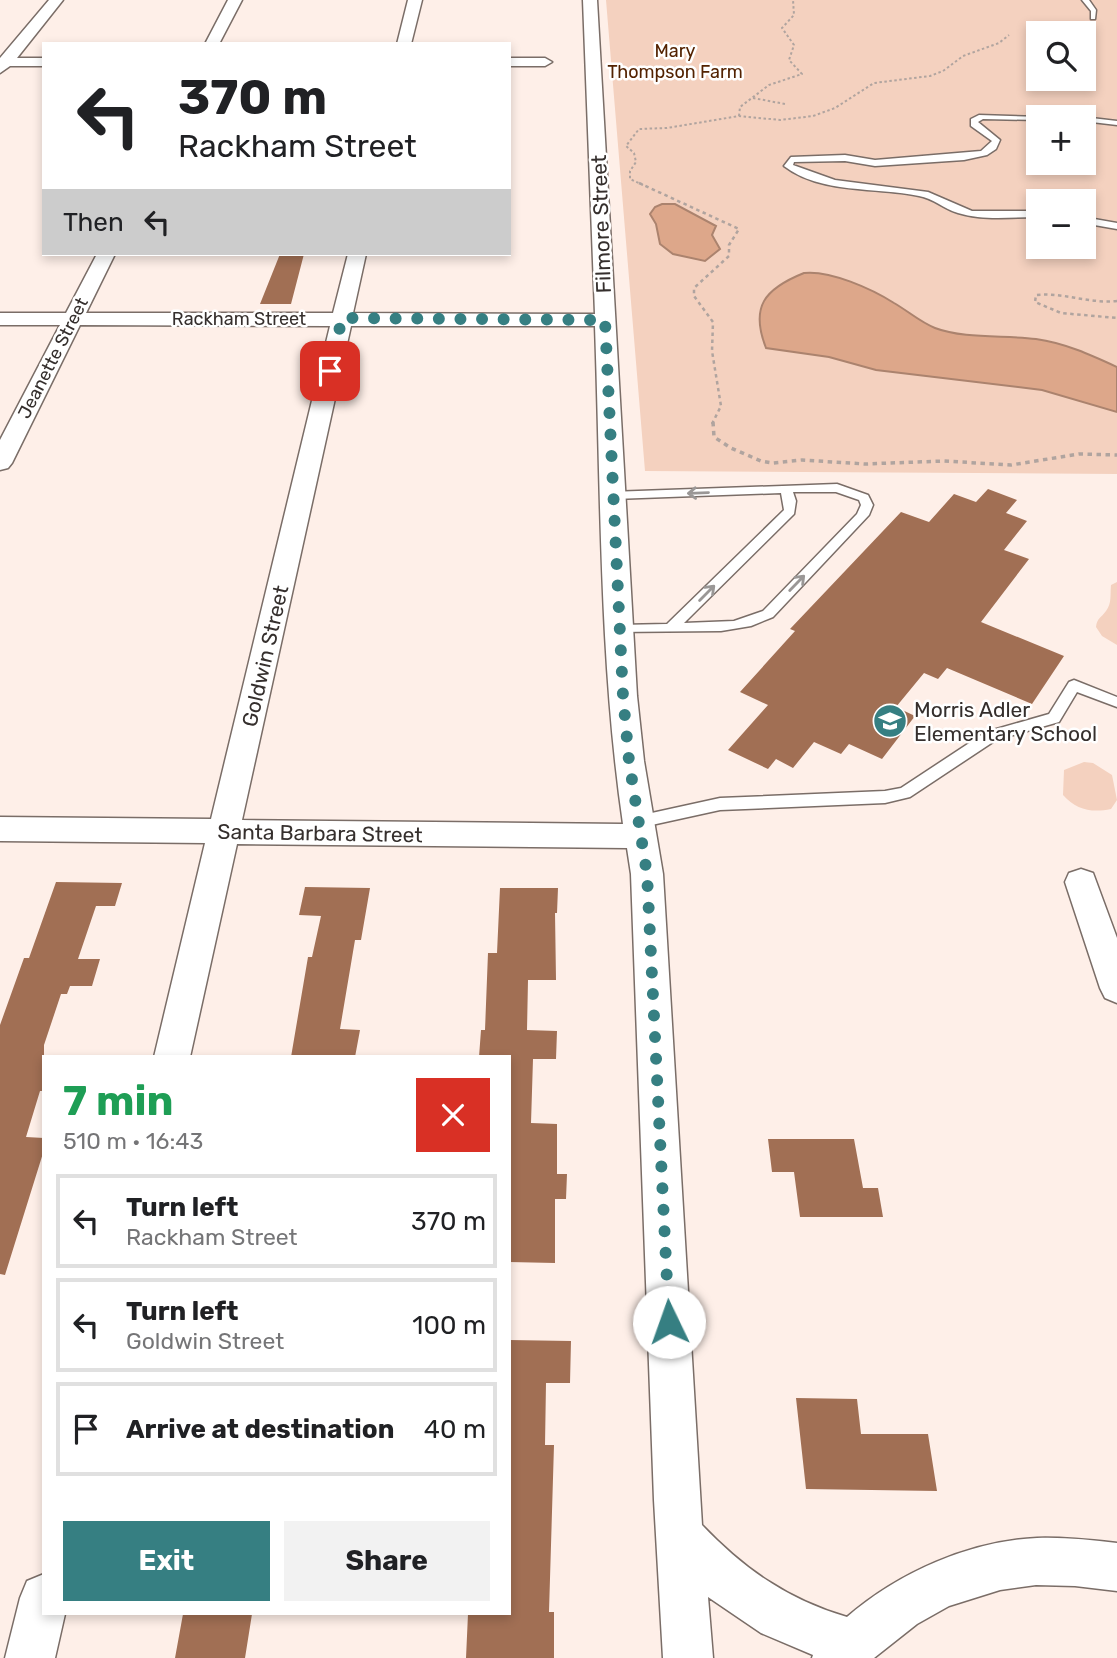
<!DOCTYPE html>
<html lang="en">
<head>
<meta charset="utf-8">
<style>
	body { margin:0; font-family:Rubik,sans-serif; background:#f2f2f2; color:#202124; height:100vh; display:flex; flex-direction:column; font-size:26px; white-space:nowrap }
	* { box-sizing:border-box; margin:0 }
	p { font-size:23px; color:#757577 }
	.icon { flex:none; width:38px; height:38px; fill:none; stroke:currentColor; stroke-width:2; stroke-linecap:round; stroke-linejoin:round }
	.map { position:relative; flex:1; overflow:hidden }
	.drawer { position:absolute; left:42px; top:1055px; width:469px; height:560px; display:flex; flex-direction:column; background:#fff; border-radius:0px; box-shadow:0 4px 10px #0003 }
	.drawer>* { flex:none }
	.top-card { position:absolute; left:42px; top:42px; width:469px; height:214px; border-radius:0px; box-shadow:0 4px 10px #0003; background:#fff; color:#202124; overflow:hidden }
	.buttons { position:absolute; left:1026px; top:21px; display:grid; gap:14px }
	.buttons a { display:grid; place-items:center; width:70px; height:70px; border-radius:0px; background:#fff; box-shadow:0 4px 10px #0003; font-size:35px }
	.pin { position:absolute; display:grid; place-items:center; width:60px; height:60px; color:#fff; margin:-30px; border-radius:14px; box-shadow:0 4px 10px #0006 }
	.me { position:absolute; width:77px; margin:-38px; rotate:357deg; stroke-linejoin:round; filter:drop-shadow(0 0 5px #0008) }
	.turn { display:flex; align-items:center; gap:24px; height:147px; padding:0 21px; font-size:32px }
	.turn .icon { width:91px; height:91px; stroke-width:2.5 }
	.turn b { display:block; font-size:49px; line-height:60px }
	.then { display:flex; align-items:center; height:66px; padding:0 21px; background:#0003; gap:14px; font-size:26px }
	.round { display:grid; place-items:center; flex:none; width:74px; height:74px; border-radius:0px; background:#f2f2f2 }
	.overview { display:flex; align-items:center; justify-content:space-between; height:119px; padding:0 21px }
	h1 { font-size:42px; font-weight:700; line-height:52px; color:#1e9e55 }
	.cta { display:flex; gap:14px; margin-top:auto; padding:14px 21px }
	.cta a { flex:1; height:80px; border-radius:0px; background:#367f82; color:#fff; font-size:28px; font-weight:700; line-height:80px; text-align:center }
	.cta a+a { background:#f2f2f2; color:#202124 }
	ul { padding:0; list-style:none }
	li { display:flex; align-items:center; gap:21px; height:94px; margin:0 14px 10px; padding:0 7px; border:4px solid #e0e0e0; border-radius:0px }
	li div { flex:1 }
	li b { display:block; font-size:26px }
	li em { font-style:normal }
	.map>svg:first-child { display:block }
</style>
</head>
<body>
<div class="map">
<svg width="1117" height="1658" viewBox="0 0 1117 1658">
	<rect width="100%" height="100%" fill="#feefe8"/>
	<path fill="#f4d1bf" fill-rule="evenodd" d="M606 0H1117V474L645 471ZM1038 33H1083V79H1038ZM1038 117H1083V163H1038ZM1038 201H1083V247H1038Z
		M1117 582V645L1102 636 1096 627C1097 618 1101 618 1106 611 1112 603 1110 595 1111 585Z
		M1084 762 1093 763 1112 775 1117 800 1111 809C1092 813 1076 810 1063 795L1064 770Z"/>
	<path fill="#dda78a" stroke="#ab836e" stroke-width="2" d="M662 204H675L716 226 712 235 720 249 705 261 673 254 660 244 656 224 650 214 655 207Z
		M804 273C830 270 872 289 894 303 908 311 920 322 935 328 964 339 1005 335 1036 339 1065 343 1091 355 1117 367V412L1042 390 876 370 829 357 766 348C750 307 764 289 804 273Z"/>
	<path fill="#a16f54" d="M280 254H304L291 304H260Z
		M988 489 1017 500 1006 513 1027 521 1004 550 1029 559 981 622 1064 656 1032 704 947 668 938 679 924 673 896 707 915 716 882 759 849 744 841 754 814 742 793 768 776 759 768 769 728 750 768 705 740 692 795 631 790 629 901 512 929 522 954 494 976 502Z
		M56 882 122 883 115 906H96L78 959H100L92 986H70L67 994H61L44 1045V1091H40L26 1137 44 1138V1150L5 1275 0 1274V1025L24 958H29Z
		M305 887 370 888 361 940H355L340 1029 360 1030 355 1057H291L308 957H312L321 916 299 915Z
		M500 888H558L557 913H555L556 980H528L527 1030 557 1031 556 1059H533L531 1123 557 1124V1174H567L566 1199H555V1263L509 1262V1057H479L481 1030H485L488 953H497Z
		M768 1139H854L863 1188H878L883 1217H800L794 1172H772Z
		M509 1340 571 1341 570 1383H546L545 1445H554L549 1612H554V1658H466L468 1614H509Z
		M796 1398 857 1399 861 1434H928L937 1491 806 1489Z
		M183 1614H252L245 1658H175Z"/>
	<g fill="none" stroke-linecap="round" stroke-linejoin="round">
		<g stroke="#7a6d67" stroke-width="3">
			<path id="lane" d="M1082 0H1089L1096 10 1095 19H1091V11Z
				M979 115 1041 117H1038V120L983 119 978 122 1000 140 996 149 987 155 964 160 875 166 845 161 794 162 793 165 835 180 928 192 972 211H1038V217C1011 217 984 221 958 213 944 209 933 198 919 196 876 187 820 194 784 166L791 157 845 155 875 160 981 151 992 141 971 126V119Z
				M1080 117H1083L1117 121V125L1083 121V117Z
				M1083 217 1117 223V229L1083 223Z
				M837 484 868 495 873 505 869 515 773 617 751 626 721 631 614 632 612 629 614 626 619 625 667 624 784 510 781 493 614 499 610 498V492ZM793 492H836L859 500 861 505 857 514 763 611 734 621 684 623 794 514 796 501Z
				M1074 680 1117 697V707L1077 692 1059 722 996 740 910 797 885 803 720 810 638 828 630 822 638 816 720 798 885 791 901 788 986 732 1049 714 1069 682Z"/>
		</g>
		<g stroke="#7a6d67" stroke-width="3">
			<path id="street" d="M49 0H63L17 58H44V66H10L0 73V58Z
				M228 0H242L219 44H205Z
				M408 0H422L411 44H397Z
				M583 0H597L637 696 644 761 663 874 702 1525C744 1569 788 1600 847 1617 898 1573 969 1541 1037 1538 1064 1537 1090 1540 1117 1543V1591L1075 1586 1036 1585 1000 1590 949 1606 917 1624 874 1658H812L813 1655 761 1633 708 1597 713 1658H663L654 1500 631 874 627 848 237 844 190 1057H154L205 843 0 841V817L211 819 330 326 80 325 12 463 8 468 0 470V440L60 325H0V313H66L97 254H115L86 313H333L348 254H366L353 313 595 314ZM351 326H595C601 492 599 660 623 824L242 820Z
				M509 58H545L552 62 545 66H509Z
				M1081 869 1093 873 1117 938V1003L1105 998 1100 988 1065 882 1069 873Z
				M44 1574V1614H65L55 1658H5L20 1598 27 1581Z"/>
		</g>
		<path stroke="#b0a49f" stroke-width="2" stroke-dasharray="2.5 2.5" stroke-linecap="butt" d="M753 98 785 104
			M739 116 740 107 769 85 802 74 789 60 794 45 782 28 794 15 793 0
			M643 185 630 179V171L636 162 634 153 626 146 639 129 667 128 739 116 780 120 813 116 835 108 874 83 930 76 943 71 963 56 999 43 1009 35"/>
		<path stroke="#b0a49f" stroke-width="2.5" stroke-dasharray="3.5 3.5" stroke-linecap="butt" d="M639 183 739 229 729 245V256L694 288V296L713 322 712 351 721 406 712 424
			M1117 301C1089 304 1064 292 1036 295L1035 302 1061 313 1117 318"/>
		<path stroke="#b0a49f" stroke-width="3.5" stroke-dasharray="4.5 4.5" stroke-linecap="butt" d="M713 422 714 437 731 448 761 461 773 463 802 460 865 464 944 461 1011 465 1079 454 1117 455"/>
		<use href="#lane" fill="#fff" fill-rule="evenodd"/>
		<use href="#street" fill="#fff" fill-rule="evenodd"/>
	</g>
	<defs><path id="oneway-shaft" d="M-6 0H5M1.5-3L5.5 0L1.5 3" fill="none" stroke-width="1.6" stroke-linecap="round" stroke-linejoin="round" transform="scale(1.75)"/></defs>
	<g stroke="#9a9796">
		<use href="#oneway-shaft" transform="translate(698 493) rotate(178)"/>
		<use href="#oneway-shaft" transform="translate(797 583) rotate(-46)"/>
		<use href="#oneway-shaft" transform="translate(707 593) rotate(-45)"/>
	</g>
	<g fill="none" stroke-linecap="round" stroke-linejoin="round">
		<path stroke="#367f82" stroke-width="12" stroke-dasharray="0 21.6" d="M330 371 342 318 605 320 623 696 629 761 647 874 669 1322"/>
	</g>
	<defs>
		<g id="school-disc" transform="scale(1.75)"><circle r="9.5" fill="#367f82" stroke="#fff"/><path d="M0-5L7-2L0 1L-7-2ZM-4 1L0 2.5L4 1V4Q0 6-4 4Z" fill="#fff"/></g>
	</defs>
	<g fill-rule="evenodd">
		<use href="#school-disc" x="890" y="721"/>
	</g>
	<g text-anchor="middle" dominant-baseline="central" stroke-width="5" stroke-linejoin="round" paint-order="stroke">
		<g font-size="18" fill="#532201" stroke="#fff">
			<text x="675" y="51">Mary<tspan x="675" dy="21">Thompson Farm</tspan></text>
		</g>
		<g font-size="18" fill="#352f2d" stroke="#fff">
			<text x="239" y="319">Rackham Street</text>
			<text transform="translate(53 358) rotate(-63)">Jeanette Street</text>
		</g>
		<g font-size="21" fill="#352f2d" stroke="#fff">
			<text transform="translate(601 224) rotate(-92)">Filmore Street</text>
			<text transform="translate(265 656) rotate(-77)">Goldwin Street</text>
			<text transform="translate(320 833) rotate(1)">Santa Barbara Street</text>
		</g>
		<g font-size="21" fill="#352f2d" stroke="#fff" text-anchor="start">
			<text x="914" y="709">Morris Adler<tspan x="914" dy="24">Elementary School</tspan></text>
		</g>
	</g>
</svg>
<div class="buttons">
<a><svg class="icon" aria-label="search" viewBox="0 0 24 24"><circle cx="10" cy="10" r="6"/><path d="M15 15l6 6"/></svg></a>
<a>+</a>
<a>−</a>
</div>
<div class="pin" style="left:330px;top:371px;background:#d93025"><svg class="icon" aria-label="arrive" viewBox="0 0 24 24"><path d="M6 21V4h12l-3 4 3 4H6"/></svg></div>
<svg class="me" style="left:669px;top:1322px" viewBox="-20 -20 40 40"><circle r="19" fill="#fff"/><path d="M0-13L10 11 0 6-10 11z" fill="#367f82"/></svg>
<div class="top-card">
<div class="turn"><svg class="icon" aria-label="left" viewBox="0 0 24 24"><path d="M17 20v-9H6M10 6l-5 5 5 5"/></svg><div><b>370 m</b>Rackham Street</div></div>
<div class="then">Then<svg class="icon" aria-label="left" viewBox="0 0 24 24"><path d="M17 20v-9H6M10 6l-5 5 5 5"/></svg></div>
</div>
<section class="drawer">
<div class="overview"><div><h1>7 min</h1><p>510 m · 16:43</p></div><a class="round" style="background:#d93025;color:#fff"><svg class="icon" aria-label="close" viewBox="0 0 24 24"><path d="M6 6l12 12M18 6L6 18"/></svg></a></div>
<ul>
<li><svg class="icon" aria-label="left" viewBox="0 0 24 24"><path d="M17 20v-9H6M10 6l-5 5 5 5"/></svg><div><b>Turn left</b><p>Rackham Street</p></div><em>370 m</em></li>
<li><svg class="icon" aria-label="left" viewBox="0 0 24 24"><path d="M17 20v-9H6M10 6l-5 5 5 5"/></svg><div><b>Turn left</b><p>Goldwin Street</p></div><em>100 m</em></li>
<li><svg class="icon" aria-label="arrive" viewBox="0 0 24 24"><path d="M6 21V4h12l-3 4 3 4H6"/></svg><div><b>Arrive at destination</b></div><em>40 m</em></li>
</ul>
<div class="cta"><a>Exit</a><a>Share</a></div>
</section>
</div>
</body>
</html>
